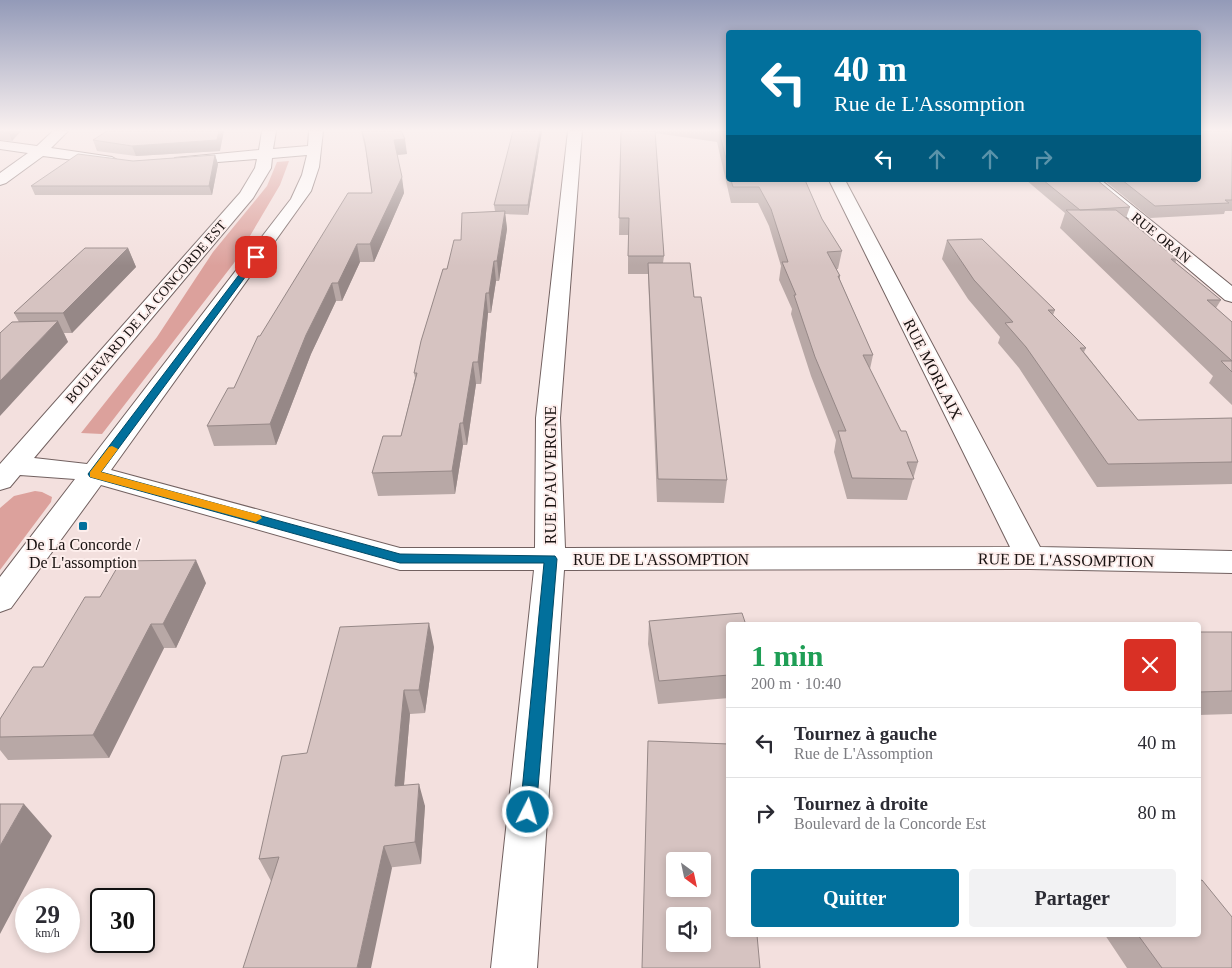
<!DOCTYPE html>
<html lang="fr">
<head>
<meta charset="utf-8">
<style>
	body { margin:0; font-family:"Times New Roman",serif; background:#f2f2f3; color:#2b2b33; height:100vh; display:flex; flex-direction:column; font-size:19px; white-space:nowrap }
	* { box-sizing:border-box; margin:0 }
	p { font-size:16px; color:#7c7c81 }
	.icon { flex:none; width:28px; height:28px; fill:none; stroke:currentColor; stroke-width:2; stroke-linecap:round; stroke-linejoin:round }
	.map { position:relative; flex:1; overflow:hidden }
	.sheet { position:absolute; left:726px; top:622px; width:475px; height:315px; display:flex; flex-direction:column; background:#fff; border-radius:5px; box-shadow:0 2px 8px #0003 }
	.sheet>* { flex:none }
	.guide { position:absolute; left:726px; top:30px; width:475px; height:152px; border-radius:5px; box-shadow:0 2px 8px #0003; background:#02709c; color:#fff; overflow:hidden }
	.needle { width:32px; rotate:147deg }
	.fabs { position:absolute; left:666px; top:852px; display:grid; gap:10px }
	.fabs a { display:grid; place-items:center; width:45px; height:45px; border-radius:5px; background:#fff; box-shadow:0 2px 8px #0003; font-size:25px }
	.speed { position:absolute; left:15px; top:888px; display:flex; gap:10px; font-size:25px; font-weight:700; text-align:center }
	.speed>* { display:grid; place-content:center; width:65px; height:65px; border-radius:50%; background:#fff; box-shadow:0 2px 8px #0003; line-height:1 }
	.speed small { font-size:12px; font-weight:400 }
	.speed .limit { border:2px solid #111; border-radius:8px; background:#fff; color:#111 }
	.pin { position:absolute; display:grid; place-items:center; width:42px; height:42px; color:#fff; margin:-21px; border-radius:10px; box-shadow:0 2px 8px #0006 }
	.me { position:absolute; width:55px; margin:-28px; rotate:5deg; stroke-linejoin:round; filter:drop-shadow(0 0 4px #0008) }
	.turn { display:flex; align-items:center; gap:18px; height:105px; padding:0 25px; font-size:22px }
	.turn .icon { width:65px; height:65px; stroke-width:2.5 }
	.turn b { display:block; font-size:35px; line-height:42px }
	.lanes { display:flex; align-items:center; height:48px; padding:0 25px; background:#0003; justify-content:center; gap:25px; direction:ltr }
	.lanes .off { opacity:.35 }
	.round { display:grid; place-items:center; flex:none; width:52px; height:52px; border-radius:5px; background:#f2f2f3 }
	.head { display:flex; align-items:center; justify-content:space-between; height:85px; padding:0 25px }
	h1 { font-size:30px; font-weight:700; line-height:38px; color:#1e9e55 }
	.cta { display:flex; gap:10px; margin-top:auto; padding:10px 25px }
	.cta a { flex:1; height:58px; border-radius:5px; background:#02709c; color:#fff; font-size:20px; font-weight:700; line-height:58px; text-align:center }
	.cta a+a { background:#f2f2f3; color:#2b2b33 }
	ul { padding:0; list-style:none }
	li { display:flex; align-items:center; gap:15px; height:70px; padding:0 25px; border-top:1px solid #e1e1e2 }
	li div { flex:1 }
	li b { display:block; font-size:19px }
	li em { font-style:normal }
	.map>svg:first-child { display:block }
</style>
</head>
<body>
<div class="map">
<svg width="1232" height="968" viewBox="0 0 1232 968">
	<rect width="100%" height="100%" fill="#f3e0de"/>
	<path fill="#dca19c" d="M289 161 280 185 234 263 102 434 81 433 157 337 213 252 267 186 277 162Z
		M35 491 42 492 52 497 51 502 0 570V508L14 496Z"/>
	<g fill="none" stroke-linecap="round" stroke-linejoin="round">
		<g stroke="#726160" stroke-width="2">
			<path id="minor" d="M53 131H68L51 148 112 157 119 161 112 165 43 156 6 183 0 185V173L28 153 0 149V141L37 146Z
				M262 131H276L273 149 308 146 309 131H323L319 167 311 191 111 470 400 548H535L536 418 568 131H582L560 418 565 548 1010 547 829 180H845L1040 547 1232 551V573L1030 569 564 570 537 968H491L534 570H400L101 485 11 608 0 612V577L75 479 20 475 10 487 0 490V464L240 193 255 168 257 159 180 165 173 161 175 158 259 150ZM307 155 302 175 291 199 87 464 34 458 253 198 271 168 272 158Z
				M1083 180H1101L1232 286V302L1225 300Z"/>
		</g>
		<use href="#minor" fill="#fff" fill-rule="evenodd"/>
	</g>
	<path fill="#b8a8a6" d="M0 131H21L12 141 0 140Z
		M361 131H401L407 154 397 155 404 193 374 262H360L342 301H336L311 354 276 445 214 446 207 426 234 388 260 336 372 193 366 152Z
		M542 131 528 215 505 214 507 229 499 281H496L491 313H488L481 384H476L467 445H463L455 494 378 496 372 473 401 436 415 378 414 373 447 269 495 211 494 205Z
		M621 131H729V180H805L822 219 842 251 838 269H836L840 276V280L873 355 870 369 901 431 918 462 907 500 847 499 834 452 836 440 811 376 791 314 792 309 779 280 781 266 769 226 758 203H731L717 142 655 133 664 256 663 263 694 297 727 480 724 503 657 502 648 274H628V235H619Z
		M1232 131V211H1225L1224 214 1150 218 1104 180H1199Z
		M93 140 220 151 136 156 97 151Z
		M215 155 218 164 212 195H35L31 186 133 161Z
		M1026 180H1097L1130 207 1126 218 1177 259 1175 263 1221 300 1216 308 1232 322V405L1209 383 1213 376 1060 228 1065 213Z
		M947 240 1055 310 1053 315 1086 348 1084 352 1138 420 1232 418V484L1097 487 1019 368 998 343 1000 337 968 299 942 259Z
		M128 248 136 267 72 333H64L68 342 19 322 14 313Z
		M206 583 176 648H164L109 758 8 760 0 750V719L100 597Z
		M649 621 729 625V698L658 704 648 644Z
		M1199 632H1232V714L1199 715Z
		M434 647 425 713 410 714 404 785 425 806 421 864 271 881 259 859 307 753Z
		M1105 935H1199L1232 968H1127Z"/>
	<path fill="#968887" d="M10 131H21L12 141 9 133Z
		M219 131H224L220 151 136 156 132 146Z
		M540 131H542L528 215V205Z
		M405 139 407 154 396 155 394 140Z
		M215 155 218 164 212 195 209 186Z
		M402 177 404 193 374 262 370 244Z
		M505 211 507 229 499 281 497 261Z
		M357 244 360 262 342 301 338 283Z
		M128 248 136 267 72 333 63 313Z
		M494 261 496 281 491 313 489 293Z
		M332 283 336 301 311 354 276 445 270 424 306 335Z
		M486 293 488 313 481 384 478 362Z
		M58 321 68 342 0 416V381Z
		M473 362 476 384 467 445 463 423Z
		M460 423 463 445 455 494 452 471Z
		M196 560 206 583 176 648 163 624Z
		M429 623 434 647 425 713 419 690Z
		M151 624 164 648 109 758 93 735Z
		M404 690 410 714 402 808 395 786Z
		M419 784 425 806 421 864 415 842Z
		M24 804 52 836 0 934V846Z
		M384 846 392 868 371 968H357Z"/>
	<path fill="#d6c3c1" stroke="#968887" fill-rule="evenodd" d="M0 131H10L9 133 0 132Z
		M107 131H219L217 140 132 146 93 140Z
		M362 131H401L405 139 394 140 402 177 370 244H357L338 283H332L306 335 270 424 207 426 228 388H234L258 336H260L348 193H372L365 143Z
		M513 131H540L528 205H494Z
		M621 131H655L664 256H628L629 218H619Z
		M719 131H729V171Z
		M1199 131H1232V200H1225L1229 203 1155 206 1122 180H1199Z
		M78 154 133 161 215 155 209 186H31Z
		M731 180H805L822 219 842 251 827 252 840 276H838L873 355H863L901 431H906L918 462H907L914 479 852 478 838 431H846L815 357 794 295H796L782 262H788L771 209 759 187H733Z
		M1043 180H1097L1130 207 1080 210Z
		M1066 210H1116L1177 259H1171L1221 300H1207L1232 322V372L1221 361H1232Z
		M505 211 497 261H494L489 293H486L478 362H473L463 423H460L452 471 372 473 383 436H401L417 373H414L421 341 443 269H447L454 240H461L462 213Z
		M982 239 1055 310H1048L1086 348H1080L1138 420 1232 418V462L1108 464 1026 347 1005 323 1013 322 974 280 947 240Z
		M85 248H128L63 313H14Z
		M648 263H690L694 297H701L727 480 658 479Z
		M58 321 0 381V333L12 322Z
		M196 560 163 624H151L93 735 0 737V719L33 667H43L85 597H100L121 561Z
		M742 613 746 625H729V675L659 681 649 621Z
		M429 623 419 690H404L395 786 419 784 415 842 384 846 357 968H243L279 857 259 859 282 756 307 753 340 627Z
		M1199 632H1232V691L1199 692Z
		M648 741 729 744V935H757L760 968H642ZM675 861H702V889H675ZM675 916H702V944H675Z
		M0 804H24L0 846Z
		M1202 880 1232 917V968H1162L1138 935H1199V881Z"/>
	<linearGradient id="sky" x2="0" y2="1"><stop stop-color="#939ab8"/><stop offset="0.49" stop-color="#faf1f0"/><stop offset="1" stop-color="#faf1f0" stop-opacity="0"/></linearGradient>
	<rect width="1232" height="266" fill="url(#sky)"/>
	<path fill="#02709c" stroke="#014965" d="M254 255 260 257 101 472 400 554 555 556 557 559 536 812 534 818 528 820 522 818 520 812 544 563H400L90 477 88 474Z"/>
	<path fill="#f59e0b" d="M112 446 118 449 101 472 260 515 262 518 256 522 90 477V472L109 447Z"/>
	<rect fill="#02709c" stroke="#fdeeec" stroke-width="2" x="78" y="521" width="10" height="10" rx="2.5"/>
	<g text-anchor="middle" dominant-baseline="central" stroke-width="4" stroke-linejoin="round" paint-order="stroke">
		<g font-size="14" fill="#171110" stroke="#fdeeec">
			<text transform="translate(1161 238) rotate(39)">RUE ORAN</text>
			<text transform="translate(146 312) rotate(-49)">BOULEVARD DE LA CONCORDE EST</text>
		</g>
		<g font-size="16" fill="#171110" stroke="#fdeeec">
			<text transform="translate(933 369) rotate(63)">RUE MORLAIX</text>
			<text transform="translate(550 475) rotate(-90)">RUE D'AUVERGNE</text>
			<text x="661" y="559">RUE DE L'ASSOMPTION</text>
			<text transform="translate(1066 560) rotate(1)">RUE DE L'ASSOMPTION</text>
		</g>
		<g font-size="16" fill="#171110" stroke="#fdeeec">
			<text x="83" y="544">De La Concorde /<tspan x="83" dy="18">De L'assomption</tspan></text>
		</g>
	</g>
</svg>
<div class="fabs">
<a><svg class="needle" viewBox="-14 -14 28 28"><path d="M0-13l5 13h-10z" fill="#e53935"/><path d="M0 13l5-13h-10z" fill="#7c7c81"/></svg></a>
<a><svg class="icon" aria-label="sound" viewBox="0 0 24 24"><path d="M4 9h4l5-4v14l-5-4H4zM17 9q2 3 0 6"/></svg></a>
</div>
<div class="speed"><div>29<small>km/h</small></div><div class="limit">30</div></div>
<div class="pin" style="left:256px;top:257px;background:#d93025"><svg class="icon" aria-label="arrive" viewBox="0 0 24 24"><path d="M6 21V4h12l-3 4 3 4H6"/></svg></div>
<svg class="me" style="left:528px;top:812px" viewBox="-20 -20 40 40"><circle r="17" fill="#02709c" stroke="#fff" stroke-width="3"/><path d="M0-11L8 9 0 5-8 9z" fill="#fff"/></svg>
<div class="guide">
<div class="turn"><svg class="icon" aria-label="left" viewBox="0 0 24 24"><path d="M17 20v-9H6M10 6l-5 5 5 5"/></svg><div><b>40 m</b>Rue de L'Assomption</div></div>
<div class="lanes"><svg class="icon" aria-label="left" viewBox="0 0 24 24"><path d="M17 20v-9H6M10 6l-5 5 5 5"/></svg><svg class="icon off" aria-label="ahead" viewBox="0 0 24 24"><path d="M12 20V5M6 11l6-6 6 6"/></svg><svg class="icon off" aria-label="ahead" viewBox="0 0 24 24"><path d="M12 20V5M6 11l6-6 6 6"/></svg><svg class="icon off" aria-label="right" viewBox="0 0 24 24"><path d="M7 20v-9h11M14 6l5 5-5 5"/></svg></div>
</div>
<section class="sheet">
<div class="head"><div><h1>1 min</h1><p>200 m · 10:40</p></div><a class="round" style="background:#d93025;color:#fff"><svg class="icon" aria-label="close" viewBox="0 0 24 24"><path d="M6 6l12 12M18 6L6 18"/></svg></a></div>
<ul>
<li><svg class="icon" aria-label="left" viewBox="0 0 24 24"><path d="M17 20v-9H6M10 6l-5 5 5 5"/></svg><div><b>Tournez à gauche</b><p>Rue de L'Assomption</p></div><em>40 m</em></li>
<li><svg class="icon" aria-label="right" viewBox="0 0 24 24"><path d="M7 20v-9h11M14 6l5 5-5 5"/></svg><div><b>Tournez à droite</b><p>Boulevard de la Concorde Est</p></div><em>80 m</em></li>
</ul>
<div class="cta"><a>Quitter</a><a>Partager</a></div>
</section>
</div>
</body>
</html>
